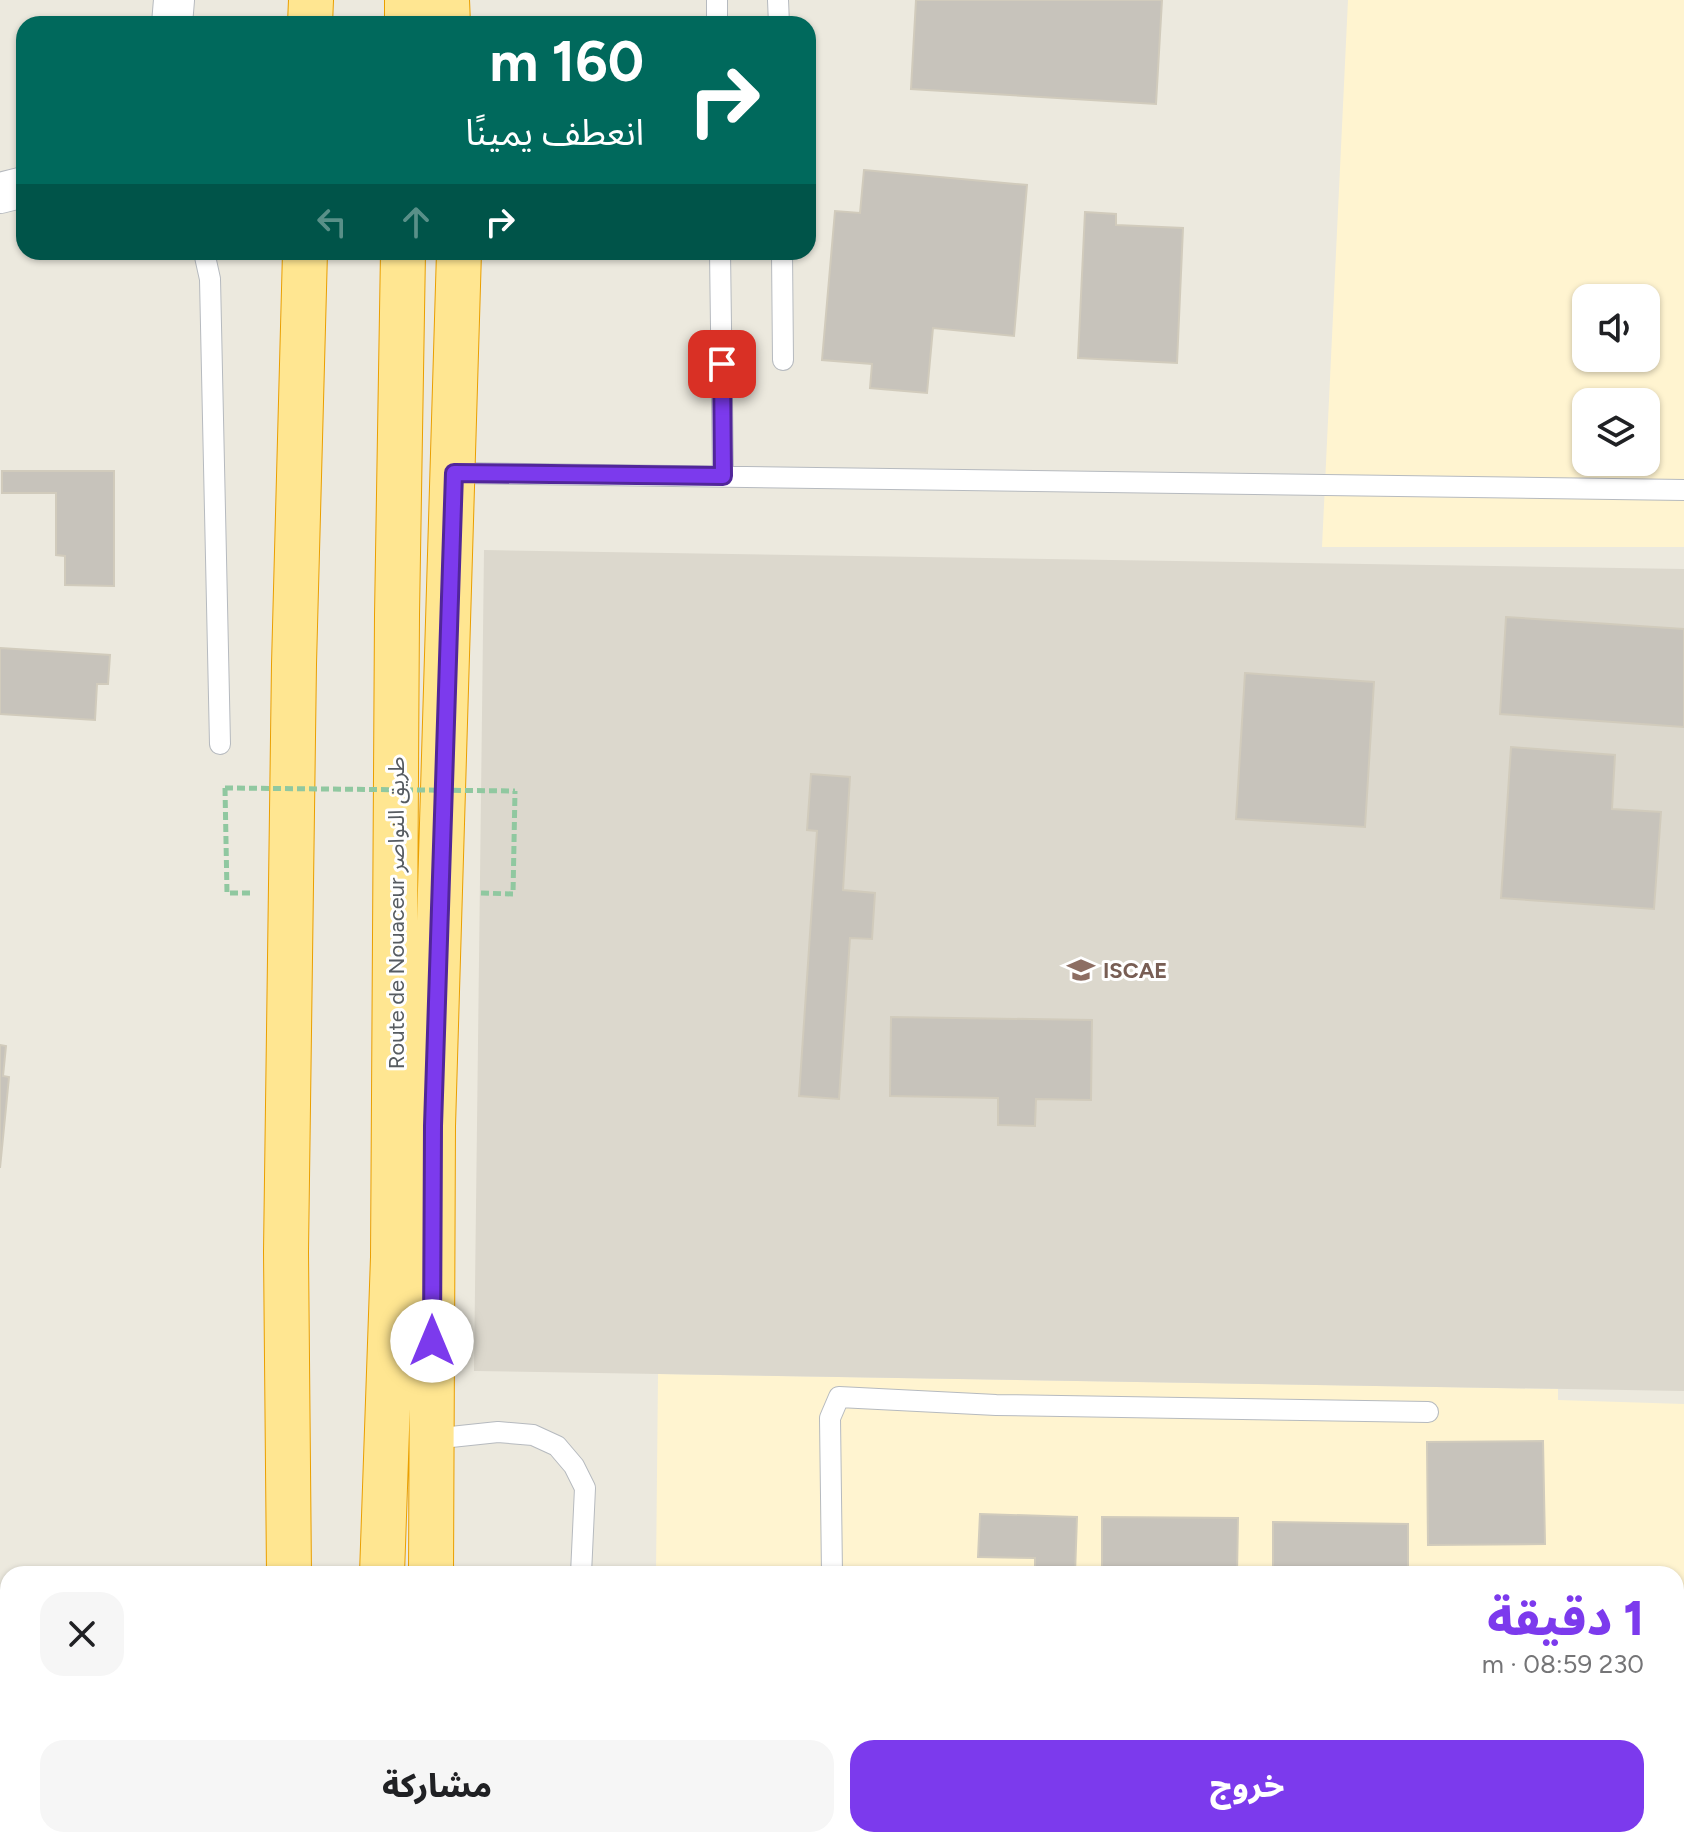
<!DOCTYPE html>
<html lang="ar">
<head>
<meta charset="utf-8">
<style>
	body { margin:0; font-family:Figtree,"Noto Sans Arabic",sans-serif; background:#f6f6f6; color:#202124; direction:rtl; height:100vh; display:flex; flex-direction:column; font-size:30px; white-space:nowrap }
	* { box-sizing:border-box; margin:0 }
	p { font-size:26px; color:#757577 }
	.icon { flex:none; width:44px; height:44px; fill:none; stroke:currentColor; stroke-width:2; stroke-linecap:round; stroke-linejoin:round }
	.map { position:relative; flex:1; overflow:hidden; direction:ltr }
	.drawer { position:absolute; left:0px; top:1566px; width:1684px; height:282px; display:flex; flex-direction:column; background:#fff; border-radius:24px 24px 0 0; box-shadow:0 2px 6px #0004; direction:rtl }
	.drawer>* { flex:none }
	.banner { position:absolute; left:16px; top:16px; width:800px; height:244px; border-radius:24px; box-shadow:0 2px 6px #0004; direction:rtl; background:#00695c; color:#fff; overflow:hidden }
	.controls { position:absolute; left:1572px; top:284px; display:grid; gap:16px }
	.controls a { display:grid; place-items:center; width:88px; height:88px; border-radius:16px; background:#fff; box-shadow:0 2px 6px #0004; font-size:40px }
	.pin { position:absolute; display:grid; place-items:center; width:68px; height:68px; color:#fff; margin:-34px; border-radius:16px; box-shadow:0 4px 12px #0006 }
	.me { position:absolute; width:88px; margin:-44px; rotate:0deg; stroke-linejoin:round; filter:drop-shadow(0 0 6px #0008) }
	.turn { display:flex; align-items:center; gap:28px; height:168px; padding:0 40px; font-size:36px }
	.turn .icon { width:104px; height:104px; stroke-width:2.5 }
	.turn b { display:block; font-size:56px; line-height:68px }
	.lanes { display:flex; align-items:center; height:76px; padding:0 40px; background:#0003; justify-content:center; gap:40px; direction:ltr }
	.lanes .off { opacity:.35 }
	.round { display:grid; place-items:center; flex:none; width:84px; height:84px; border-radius:24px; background:#f6f6f6 }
	.overview { display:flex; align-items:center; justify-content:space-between; height:136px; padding:0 40px }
	h1 { font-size:48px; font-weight:800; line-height:60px; color:#7c3aed }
	.button { display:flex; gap:16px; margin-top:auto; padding:16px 40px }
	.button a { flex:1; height:92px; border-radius:24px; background:#7c3aed; color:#fff; font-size:32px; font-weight:800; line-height:92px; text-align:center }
	.button a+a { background:#f6f6f6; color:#202124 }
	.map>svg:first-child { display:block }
</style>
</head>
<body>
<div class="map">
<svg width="1684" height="1847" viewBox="0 0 1684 1847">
	<rect width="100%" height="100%" fill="#ece9de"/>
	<path fill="#fff4d0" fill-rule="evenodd" d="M1348 0H1684V547H1322ZM1586 298H1646V358H1586ZM1586 402H1646V462H1586Z
		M658 1374 1558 1389V1400L1684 1404V1847H654V1840H1676V1574H656Z"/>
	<path fill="#dcd8cd" d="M484 550 1684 569V1391L474 1371Z"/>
	<path fill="#c7c3bb" stroke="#d1cbbc" stroke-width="2" d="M916 0H1162L1156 104 911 89Z
		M864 170 1027 185 1014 336 933 328 927 393 870 388 872 364 822 360 835 211 860 213Z
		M1085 212 1116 214V225L1183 228 1177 363 1078 358Z
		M2 471H114V586L65 585V556L56 555V493H2Z
		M1506 617 1684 629V727L1500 714Z
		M0 648 110 655 108 684H97L95 720 0 714Z
		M1245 673 1374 682 1365 827 1236 819Z
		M1511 747 1615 755 1612 809 1661 812 1654 909 1501 898Z
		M811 774 850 777 843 890 875 893 872 939 850 938 839 1099 799 1096 817 831 807 830Z
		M891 1017 1092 1020 1091 1100 1036 1099 1035 1126 998 1125V1098L890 1096Z
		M0 1045 6 1046 3 1076 9 1077 0 1168Z
		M1543 1441 1545 1544 1428 1545 1427 1442Z
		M980 1514 1077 1517 1075 1574H1035V1558L978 1557Z
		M1102 1517 1238 1518 1237 1574H1102Z
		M1273 1522 1408 1524V1574H1273Z"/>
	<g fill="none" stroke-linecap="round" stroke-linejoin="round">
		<g stroke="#b6babf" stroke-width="22">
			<path id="service" d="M717 0V24
				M778 0 779 24
				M204 252 210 279 220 744
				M720 252 723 476
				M782 252 783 360
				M454 473 1684 490
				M432 1439 498 1432 533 1435 557 1446 574 1466 585 1488 581 1574
				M832 1574 830 1418 839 1397 996 1405 1428 1412
				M790 1840 798 1847
				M1486 1847 1487 1840"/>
		</g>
		<g stroke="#b6babf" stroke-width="42">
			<path id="minor" d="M172 24 174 0
				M0 193 24 187"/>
		</g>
		<g stroke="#ea9f00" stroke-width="46">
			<path id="trunk" d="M447 0 448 24
				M310 24 311 0
				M407 24V0
				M289 1574 286 1252 294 664 305 252
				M382 1574 393 1257 397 615 403 252
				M431 1574 433 1126 459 252
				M287 1847 288 1840
				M372 1847V1840
				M415 1847V1840"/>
		</g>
		<path stroke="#90c8a0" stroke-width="5" stroke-dasharray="8 4" stroke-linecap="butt" d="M225 788 227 893H253
			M481 893 513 894 515 791"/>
		<use href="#service" stroke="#fff" stroke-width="20"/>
		<use href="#minor" stroke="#fff" stroke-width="40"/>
		<use href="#trunk" stroke="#ffe691" stroke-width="44"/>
		<path stroke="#90c8a0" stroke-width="5" stroke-dasharray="8 4" stroke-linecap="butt" d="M225 788 515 791"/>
	</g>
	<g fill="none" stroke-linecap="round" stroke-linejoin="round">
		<g stroke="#51269a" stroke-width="20">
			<path id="route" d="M432 1341 433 1126 454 473 723 476 722 364"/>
		</g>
		<use href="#route" stroke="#7c3aed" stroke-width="14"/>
	</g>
	<defs>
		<g id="university-bare" transform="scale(2.16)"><path d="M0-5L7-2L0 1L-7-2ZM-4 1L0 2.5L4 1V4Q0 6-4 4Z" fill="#8d6e63" stroke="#fff" stroke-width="2.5" paint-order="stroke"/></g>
	</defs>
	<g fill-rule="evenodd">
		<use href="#university-bare" x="1081" y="970"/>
	</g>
	<g text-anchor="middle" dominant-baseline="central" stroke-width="6" stroke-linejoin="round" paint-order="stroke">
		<g font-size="22" fill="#575c61" stroke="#fff">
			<text transform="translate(396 913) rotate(-90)">Route de Nouaceur طريق النواصر</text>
		</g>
		<g font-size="22" font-weight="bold" fill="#785e54" stroke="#fff" text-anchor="start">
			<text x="1103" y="970">ISCAE</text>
		</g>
	</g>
</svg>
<div class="controls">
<a><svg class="icon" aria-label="sound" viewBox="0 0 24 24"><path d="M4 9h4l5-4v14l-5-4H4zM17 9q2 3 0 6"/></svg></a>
<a><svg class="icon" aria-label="layers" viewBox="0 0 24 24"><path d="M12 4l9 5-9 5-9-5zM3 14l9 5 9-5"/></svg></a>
</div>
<div class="pin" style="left:722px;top:364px;background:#d93025"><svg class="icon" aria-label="arrive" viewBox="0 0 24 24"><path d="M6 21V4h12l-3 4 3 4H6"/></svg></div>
<svg class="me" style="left:432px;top:1341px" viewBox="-20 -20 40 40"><circle r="19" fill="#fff"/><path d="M0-13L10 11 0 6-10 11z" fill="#7c3aed"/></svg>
<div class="banner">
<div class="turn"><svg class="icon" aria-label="right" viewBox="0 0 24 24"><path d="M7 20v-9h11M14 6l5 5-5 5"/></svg><div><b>160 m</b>انعطف يمينًا</div></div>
<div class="lanes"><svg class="icon off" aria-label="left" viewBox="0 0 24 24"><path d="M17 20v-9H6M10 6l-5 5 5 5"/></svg><svg class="icon off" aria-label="ahead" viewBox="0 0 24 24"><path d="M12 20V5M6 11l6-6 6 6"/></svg><svg class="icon" aria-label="right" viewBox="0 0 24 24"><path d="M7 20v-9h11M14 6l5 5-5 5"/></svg></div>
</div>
<section class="drawer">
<div class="overview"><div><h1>1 دقيقة</h1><p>230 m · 08:59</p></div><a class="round"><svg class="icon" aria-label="close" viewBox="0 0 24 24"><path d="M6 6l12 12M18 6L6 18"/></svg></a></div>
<div class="button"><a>خروج</a><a>مشاركة</a></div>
</section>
</div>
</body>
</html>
